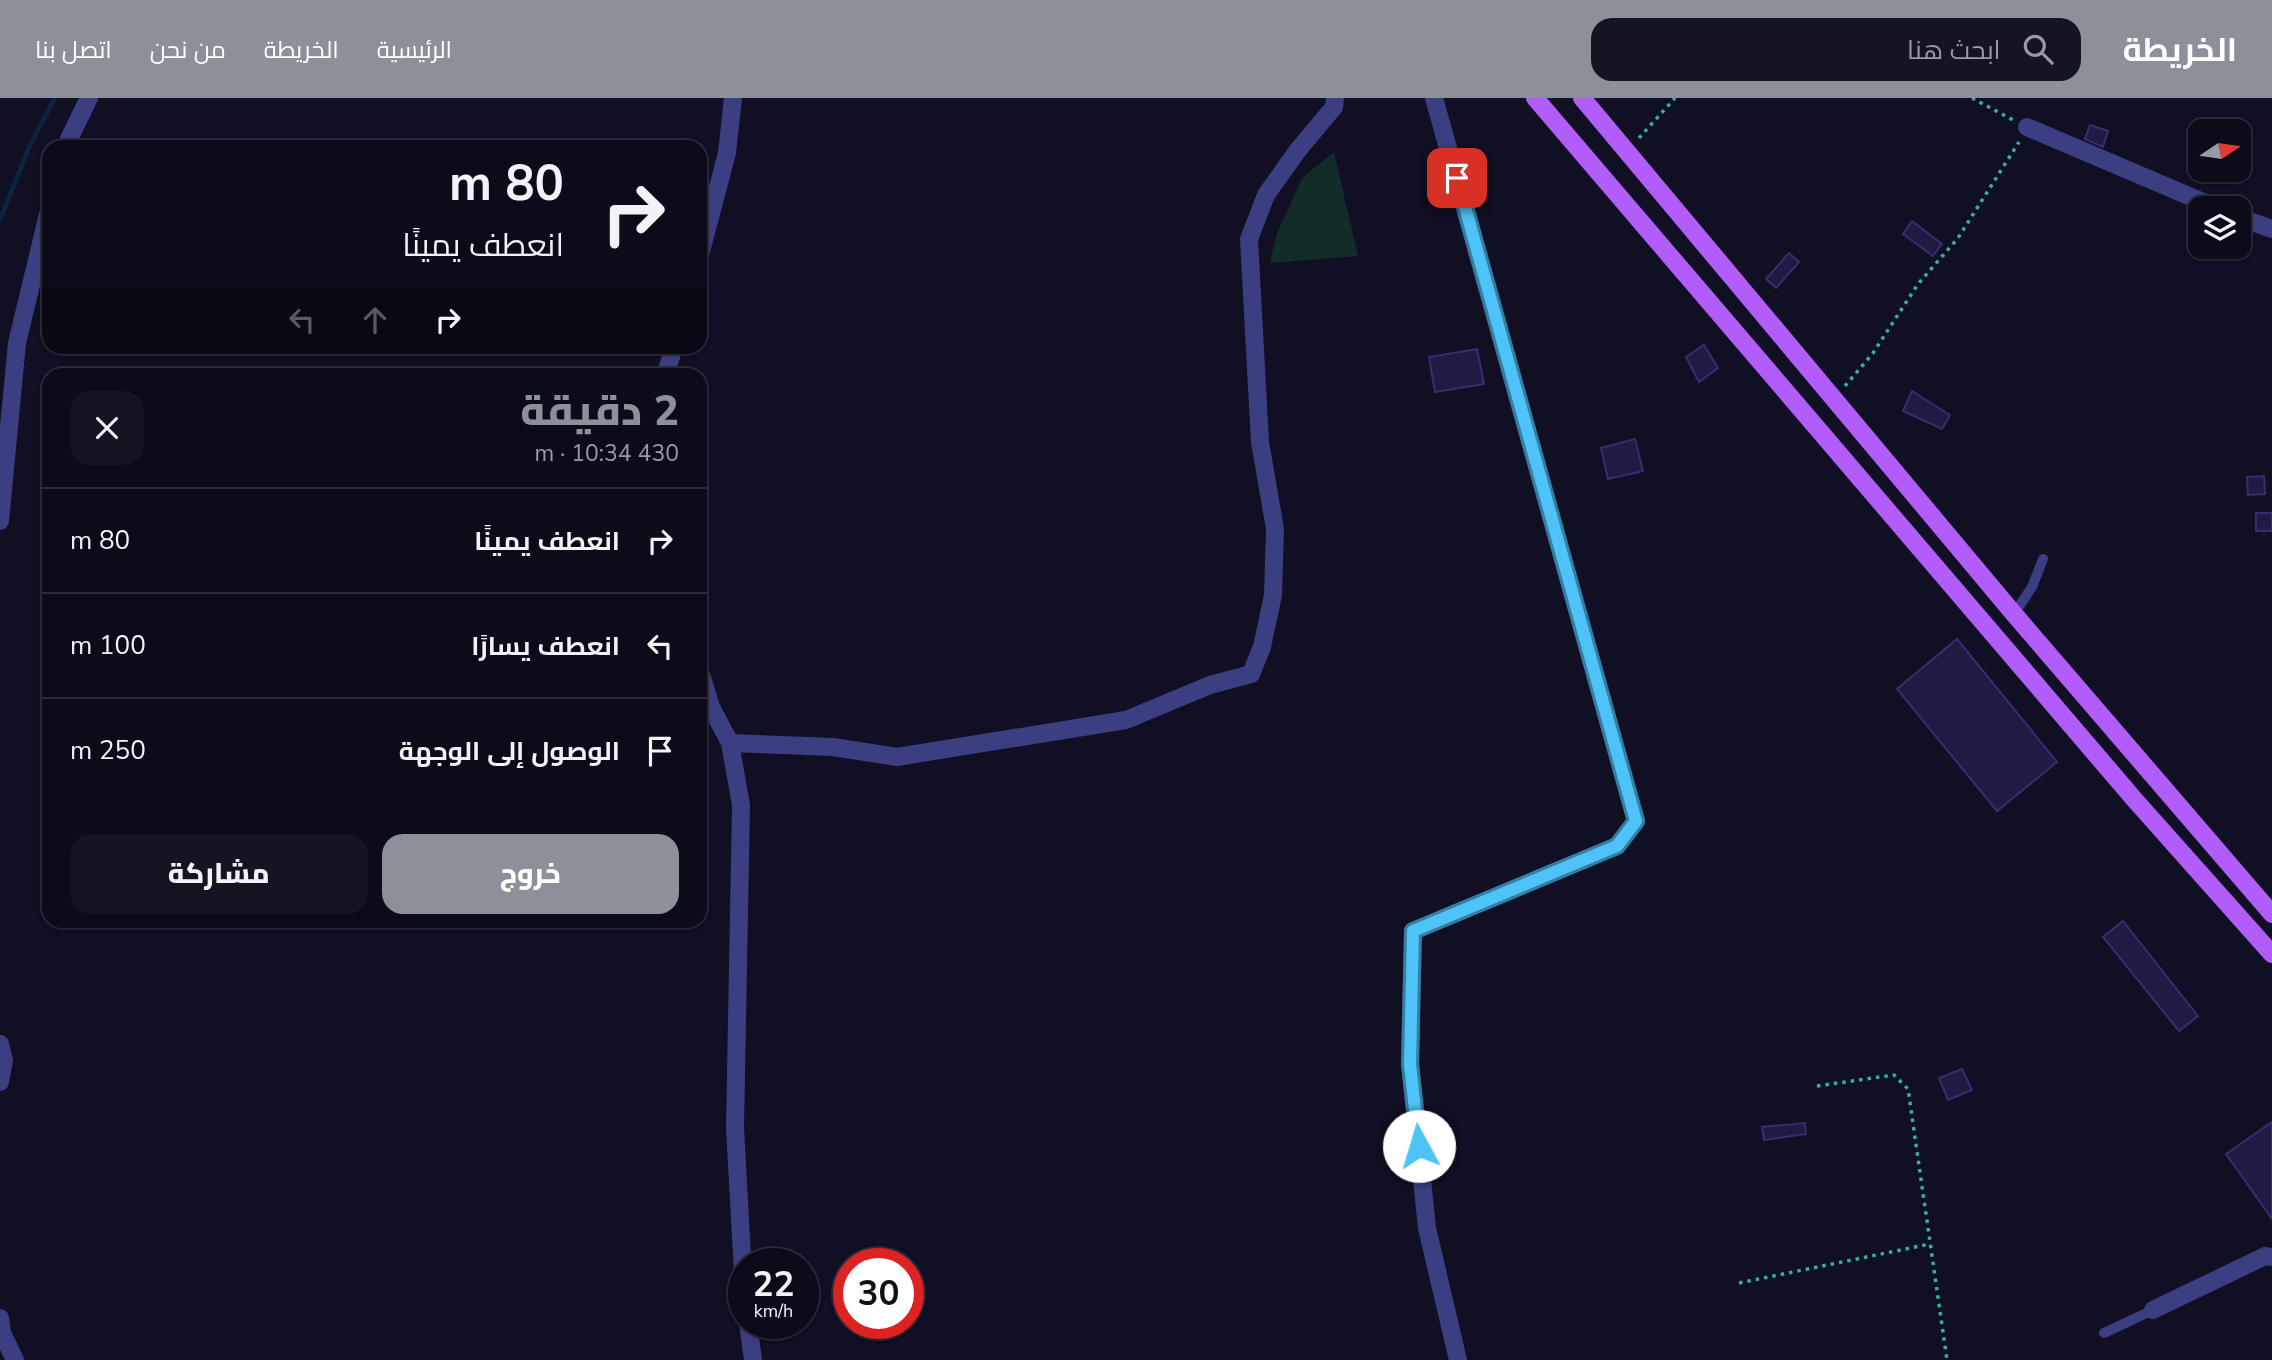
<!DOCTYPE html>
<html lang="ar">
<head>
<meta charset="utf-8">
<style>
	body { margin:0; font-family:"Nunito Sans",Cairo,sans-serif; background:#151423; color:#f1f3f6; direction:rtl; height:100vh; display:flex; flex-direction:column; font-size:26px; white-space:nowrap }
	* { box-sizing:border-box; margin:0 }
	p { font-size:23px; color:#9a9ba2 }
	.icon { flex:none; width:38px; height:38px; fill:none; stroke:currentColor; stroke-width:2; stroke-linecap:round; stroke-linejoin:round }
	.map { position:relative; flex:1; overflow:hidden; direction:ltr }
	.sheet { position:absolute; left:42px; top:270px; width:665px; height:560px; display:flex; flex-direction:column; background:#0c0b1a; border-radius:21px; box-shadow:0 2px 5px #0004,0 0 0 2px #2c2b39; direction:rtl }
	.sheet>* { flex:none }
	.hud { position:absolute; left:42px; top:42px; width:665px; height:214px; border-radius:21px; box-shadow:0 2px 5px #0004,0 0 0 2px #2c2b39; direction:rtl; background:#0c0b1a; color:#f1f3f6; overflow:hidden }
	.needle { width:46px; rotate:77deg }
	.fabs { position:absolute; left:2188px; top:21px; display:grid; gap:14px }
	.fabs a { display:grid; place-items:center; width:63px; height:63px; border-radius:14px; background:#0c0b1a; box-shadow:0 2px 5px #0004,0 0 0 2px #2c2b39; font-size:35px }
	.speed { position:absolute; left:728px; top:1150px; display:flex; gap:14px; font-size:35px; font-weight:700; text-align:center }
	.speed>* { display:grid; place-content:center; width:91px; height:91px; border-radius:50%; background:#0c0b1a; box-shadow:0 2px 5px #0004,0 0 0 2px #2c2b39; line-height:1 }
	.speed small { font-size:18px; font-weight:400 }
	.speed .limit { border:10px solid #d22; background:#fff; color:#111 }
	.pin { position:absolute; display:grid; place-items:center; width:60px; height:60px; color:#fff; margin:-30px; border-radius:14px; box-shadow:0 4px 10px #0006 }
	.me { position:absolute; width:77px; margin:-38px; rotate:354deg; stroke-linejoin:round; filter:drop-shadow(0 0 5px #0008) }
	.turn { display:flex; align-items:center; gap:24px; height:147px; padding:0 28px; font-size:32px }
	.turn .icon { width:91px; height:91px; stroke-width:2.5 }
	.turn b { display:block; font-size:49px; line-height:60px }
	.lanes { display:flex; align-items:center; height:66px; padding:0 28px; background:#0003; justify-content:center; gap:35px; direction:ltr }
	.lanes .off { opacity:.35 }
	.round { display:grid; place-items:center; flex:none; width:74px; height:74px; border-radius:21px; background:#151423 }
	.summary { display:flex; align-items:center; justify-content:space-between; height:119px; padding:0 28px }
	h1 { font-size:42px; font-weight:800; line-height:52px; color:#8c9099 }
	.button { display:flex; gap:14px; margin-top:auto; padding:14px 28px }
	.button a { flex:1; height:80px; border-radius:21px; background:#8c9099; color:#fff; font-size:28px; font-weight:800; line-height:80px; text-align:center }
	.button a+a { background:#151423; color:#f1f3f6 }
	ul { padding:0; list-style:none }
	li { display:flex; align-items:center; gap:21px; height:105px; padding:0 28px; border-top:2px solid #2c2b39 }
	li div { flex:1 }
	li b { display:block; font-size:26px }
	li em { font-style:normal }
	header { display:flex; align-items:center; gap:42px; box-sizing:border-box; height:98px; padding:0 35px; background:#8c9099; color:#fff }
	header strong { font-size:33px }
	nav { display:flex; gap:38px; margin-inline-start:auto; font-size:24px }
	.search { width:490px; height:63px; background:#151423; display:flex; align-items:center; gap:18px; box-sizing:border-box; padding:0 24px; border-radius:21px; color:#9a9ba2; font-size:26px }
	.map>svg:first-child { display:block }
</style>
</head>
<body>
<header>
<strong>الخريطة</strong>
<div class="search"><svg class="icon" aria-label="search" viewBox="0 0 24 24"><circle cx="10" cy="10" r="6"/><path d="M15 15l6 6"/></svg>ابحث هنا</div>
<nav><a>الرئيسية</a><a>الخريطة</a><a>من نحن</a><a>اتصل بنا</a></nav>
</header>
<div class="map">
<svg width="2272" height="1262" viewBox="0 0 2272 1262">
	<rect width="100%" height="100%" fill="#100f23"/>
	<path fill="#122d29" d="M1334 54 1358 158 1270 165 1277 135 1302 80Z"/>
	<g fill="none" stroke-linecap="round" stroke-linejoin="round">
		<path stroke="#0b233f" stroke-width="5" d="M0 122 30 47 55 0"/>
	</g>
	<path fill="#201b43" stroke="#352e6f" stroke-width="2" d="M2090 27 2108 33 2103 49 2085 41Z
		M1912 123 1942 146 1933 158 1903 136Z
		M1789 155 1799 164 1776 190 1766 181Z
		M1704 247 1718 270 1699 284 1686 259Z
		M1477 251 1484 286 1435 294 1429 259Z
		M1912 293 1950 317 1942 331 1903 313Z
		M1635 341 1643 373 1608 381 1601 350Z
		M2264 378 2265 396 2248 397 2247 379Z
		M2256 415H2272V433H2256Z
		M1957 541 2057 664 1997 713 1897 591Z
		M2123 823 2198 918 2179 933 2103 839Z
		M1962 971 1972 992 1948 1002 1939 980Z
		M2272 1024V1121L2226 1056Z
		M1805 1025 1806 1036 1764 1042 1762 1029Z"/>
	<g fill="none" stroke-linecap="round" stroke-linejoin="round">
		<path stroke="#32b19f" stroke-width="3.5" stroke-dasharray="3.5 5" stroke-linecap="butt" d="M1972 0 2013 22
			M1639 40 1675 0
			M1845 288 1873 255 1918 186 1958 140 2019 44
			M1817 988 1894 977 1908 991 1947 1262
			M1739 1185 1930 1146"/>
		<path stroke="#3b3e81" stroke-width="10" d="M2014 516 2032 489 2043 461
			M2104 1235 2153 1212"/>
		<path stroke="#3b3e81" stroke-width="18" d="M1434 0 1636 723 1617 748 1413 833 1410 966 1427 1130 1458 1262
			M2027 29 2217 110
			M65 49 89 0
			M2238 119 2272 131
			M700 157 727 55 733 0
			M666 276 674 248
			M0 423 17 245 49 112
			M700 573 711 609 730 645 741 707 735 1030 744 1194
			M730 645 833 649 897 659 1126 622 1210 587 1251 576 1262 549 1273 497 1275 431 1260 344 1249 141 1266 97 1298 52 1334 9 1335 0
			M0 946 4 962 0 984
			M2153 1212 2265 1158 2272 1159
			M0 1220 2 1235 15 1262
			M748 1225 753 1262"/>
		<path stroke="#b25dfa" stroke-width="18" d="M1535 0 2134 701 2272 856
			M1582 0 2014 516 2272 816"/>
	</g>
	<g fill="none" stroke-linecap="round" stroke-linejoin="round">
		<g stroke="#337fa1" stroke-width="18">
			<path id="route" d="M1419 1048 1410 966 1413 833 1617 748 1636 723 1457 80"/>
		</g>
		<use href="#route" stroke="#4fc3f7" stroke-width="12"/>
	</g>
</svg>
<div class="fabs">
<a><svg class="needle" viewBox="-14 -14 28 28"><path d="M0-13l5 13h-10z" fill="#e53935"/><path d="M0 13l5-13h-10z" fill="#9a9ba2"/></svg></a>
<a><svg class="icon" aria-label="layers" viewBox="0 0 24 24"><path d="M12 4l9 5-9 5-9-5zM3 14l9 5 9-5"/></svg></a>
</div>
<div class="speed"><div>22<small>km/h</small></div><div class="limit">30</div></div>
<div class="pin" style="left:1457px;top:80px;background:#d93025"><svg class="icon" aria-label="arrive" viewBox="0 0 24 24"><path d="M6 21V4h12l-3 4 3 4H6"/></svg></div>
<svg class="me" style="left:1419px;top:1048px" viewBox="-20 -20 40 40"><circle r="19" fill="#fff"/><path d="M0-13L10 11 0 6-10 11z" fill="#4fc3f7"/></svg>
<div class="hud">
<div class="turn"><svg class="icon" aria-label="right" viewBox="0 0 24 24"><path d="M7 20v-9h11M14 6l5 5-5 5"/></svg><div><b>80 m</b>انعطف يمينًا</div></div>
<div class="lanes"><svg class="icon off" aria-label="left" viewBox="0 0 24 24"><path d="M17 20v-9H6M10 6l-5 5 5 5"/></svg><svg class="icon off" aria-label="ahead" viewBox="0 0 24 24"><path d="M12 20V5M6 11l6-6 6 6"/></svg><svg class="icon" aria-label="right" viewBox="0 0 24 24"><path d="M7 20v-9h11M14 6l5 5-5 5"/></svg></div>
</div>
<section class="sheet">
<div class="summary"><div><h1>2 دقيقة</h1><p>430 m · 10:34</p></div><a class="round"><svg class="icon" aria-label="close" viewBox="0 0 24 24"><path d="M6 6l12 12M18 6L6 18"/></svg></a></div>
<ul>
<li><svg class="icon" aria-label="right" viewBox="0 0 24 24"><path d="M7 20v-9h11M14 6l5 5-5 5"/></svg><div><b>انعطف يمينًا</b></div><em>80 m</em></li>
<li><svg class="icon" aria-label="left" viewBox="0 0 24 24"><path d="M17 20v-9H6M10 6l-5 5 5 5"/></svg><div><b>انعطف يسارًا</b></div><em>100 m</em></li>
<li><svg class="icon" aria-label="arrive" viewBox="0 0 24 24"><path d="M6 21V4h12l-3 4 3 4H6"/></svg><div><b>الوصول إلى الوجهة</b></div><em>250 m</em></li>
</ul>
<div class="button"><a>خروج</a><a>مشاركة</a></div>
</section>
</div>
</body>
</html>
